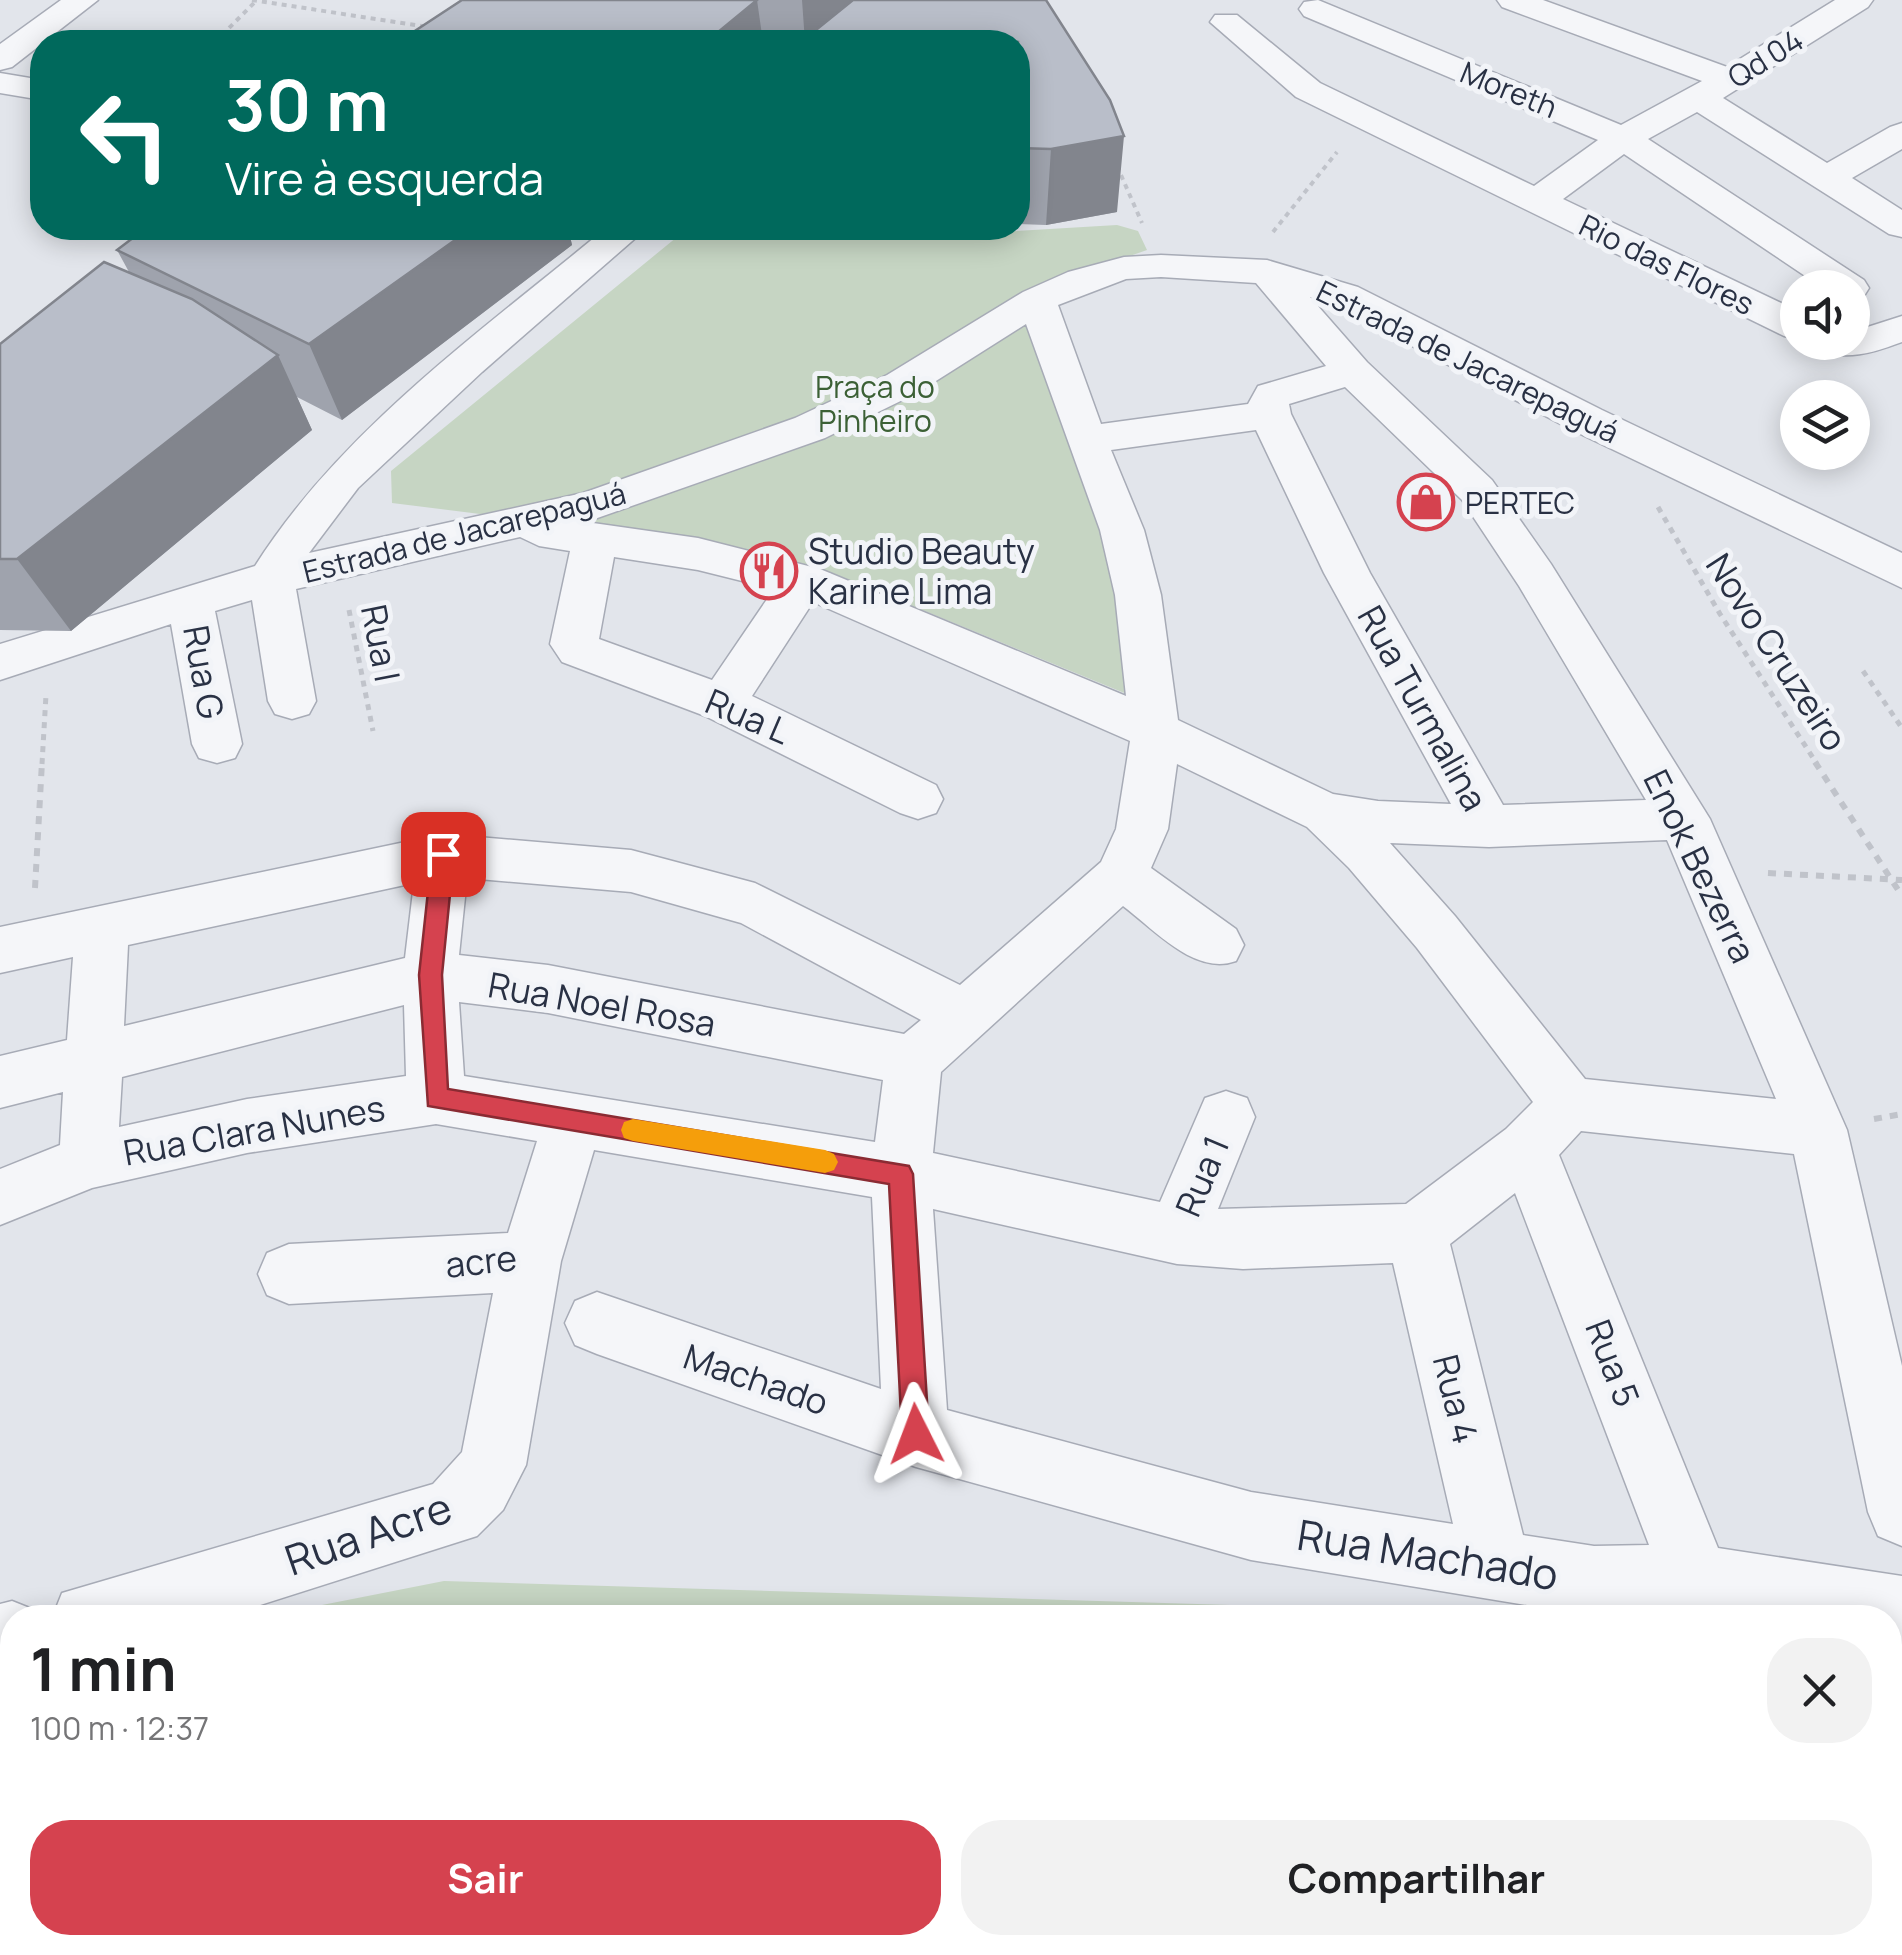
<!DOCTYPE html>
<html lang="pt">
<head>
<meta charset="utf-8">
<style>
	body { margin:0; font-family:Manrope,sans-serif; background:#f2f2f2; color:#202124; height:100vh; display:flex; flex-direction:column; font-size:38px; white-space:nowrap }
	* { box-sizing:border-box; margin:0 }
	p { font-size:32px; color:#757577 }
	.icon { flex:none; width:55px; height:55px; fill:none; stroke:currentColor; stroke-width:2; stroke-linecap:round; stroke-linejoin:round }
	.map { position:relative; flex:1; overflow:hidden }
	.drawer { position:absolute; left:0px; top:1605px; width:1902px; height:350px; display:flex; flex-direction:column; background:#fff; border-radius:40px 40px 0 0; box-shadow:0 5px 25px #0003 }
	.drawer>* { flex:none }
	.banner { position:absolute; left:30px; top:30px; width:1000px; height:210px; border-radius:40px; box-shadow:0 5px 25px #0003; background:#00695c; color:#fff; overflow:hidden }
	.fabs { position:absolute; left:1780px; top:270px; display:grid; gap:20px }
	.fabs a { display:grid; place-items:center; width:90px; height:90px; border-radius:50%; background:#fff; box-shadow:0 5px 25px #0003; font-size:50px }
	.pin { position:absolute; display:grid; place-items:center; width:85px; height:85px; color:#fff; margin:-42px; border-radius:20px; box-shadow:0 5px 15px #0006 }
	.me { position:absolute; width:110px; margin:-55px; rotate:357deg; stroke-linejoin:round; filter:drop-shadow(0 0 8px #0008) }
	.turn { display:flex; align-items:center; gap:35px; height:210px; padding:0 30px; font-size:45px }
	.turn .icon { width:130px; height:130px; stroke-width:2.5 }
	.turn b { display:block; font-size:70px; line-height:85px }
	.round { display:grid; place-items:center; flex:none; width:105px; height:105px; border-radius:40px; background:#f2f2f2 }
	.head { display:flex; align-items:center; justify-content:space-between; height:170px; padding:0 30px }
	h1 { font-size:60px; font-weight:700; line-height:75px }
	.primary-button { display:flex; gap:20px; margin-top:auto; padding:20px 30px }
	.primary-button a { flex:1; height:115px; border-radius:40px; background:#d5424f; color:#fff; font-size:40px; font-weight:700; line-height:115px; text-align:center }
	.primary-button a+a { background:#f2f2f2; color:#202124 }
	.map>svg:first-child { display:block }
</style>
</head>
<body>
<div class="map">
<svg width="1902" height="1955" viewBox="0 0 1902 1955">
	<rect width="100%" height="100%" fill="#e2e5eb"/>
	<path fill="#c6d5c3" d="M1117 225 1138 231 1147 250 1050 284 1121 583 1139 699 820 568 690 540 392 503 391 471 688 228H892L934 236Z
		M444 1581 1230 1605 1236 1617H261Z
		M12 1672V1942H1396L1402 1955H0V1675Z"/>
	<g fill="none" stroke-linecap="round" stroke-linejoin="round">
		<g stroke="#a7abb6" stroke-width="3">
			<path id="minor" d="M61 0H98L12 67 0 70V44Z
				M1318 0 1621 125 1702 81 1502 7 1497 0H1543L1727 67 1835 0H1873L1868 7 1723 98 1827 163 1890 127 1902 123V149L1852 178 1902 210V237L1889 234 1697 112 1648 139 1864 280 1869 288 1864 296 1852 299V288H1823L1624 154 1563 199 1798 311V339L1784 336 1296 97 1210 22 1215 15H1237L1320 83 1534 186 1598 140 1304 16 1299 9 1304 2Z
				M0 73 42 80V100L0 93Z
				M606 228H647L482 372 358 488 309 553 583 493 795 418 887 375 1023 292 1068 272 1124 257 1161 255 1267 260 1358 287 1602 410 1902 553V588L1572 430 1330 303 1310 297 1367 362 1492 480 1551 564 1710 819 1847 1130 1902 1366V1546L1878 1536 1868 1512 1794 1154 1581 1131 1559 1155 1718 1548 1902 1576V1646L1890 1644V1618L1594 1616 1251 1560 916 1467 597 1354 575 1345 565 1323 575 1301 597 1292 881 1389 872 1197 594 1150 561 1261 526 1465 503 1510 477 1536 219 1618H52L62 1593 433 1484 462 1452 493 1293 289 1304 267 1295 258 1274 267 1253 289 1244 508 1233 537 1141 436 1124 247 1153 92 1188 0 1225V1169L60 1145 63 1092 0 1108V1056L67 1040 73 957 0 973V927L443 834 631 850 755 883 960 985 1101 862 1116 829 1130 741 813 602 752 696 936 785 943 799 936 813 918 819 900 813 705 716 562 662 550 644 570 551 539 546 520 537 296 589 316 701 309 714 292 719 275 714 268 701 252 600 215 611 242 744 235 758 217 763 199 758 192 744 171 624 0 680V644L255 566C342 429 482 331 606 228ZM1161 277 1256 283 1326 366 1258 386 1248 404 1101 424 1058 305 1126 279ZM1026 324 1100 530 1115 595 1126 696 820 569 698 538 586 522 825 438 917 393ZM1345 387 1462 500 1519 586 1646 800 1503 805 1370 573 1291 414 1289 404ZM1256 430 1324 573 1451 804 1378 801 1333 794 1178 720 1161 595 1144 530 1111 450ZM614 557 698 570 774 589 712 680 599 639ZM1177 764 1307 827 1349 868 1417 948 1533 1102 1506 1129 1406 1204 1218 1209 1255 1117 1247 1098 1226 1091 1205 1098 1160 1202 933 1153 941 1072 1123 906C1155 930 1195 976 1236 961L1244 945 1236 929 1151 868 1168 829ZM1667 840 1776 1099 1585 1079 1455 916 1390 843 1489 847ZM467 878 631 892 741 923 921 1020 904 1034 548 965 459 955ZM414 883 405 958 124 1026 128 945ZM459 1002 548 1013 883 1080 875 1142 464 1076ZM404 1005 406 1076 247 1099 119 1127 122 1077ZM1515 1193 1649 1545 1594 1546 1523 1535 1450 1244ZM933 1209 1177 1264 1243 1269 1393 1263 1453 1524 1251 1492 947 1410Z
				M1902 316V342C1870 354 1849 360 1815 351L1809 342H1852V332Z
				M12 1601 37 1611 40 1618H12V1671L0 1674V1604Z
				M1696 1942H1776L1770 1955H1691Z"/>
		</g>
		<path stroke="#c0c3ca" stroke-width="4" stroke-dasharray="5 5" stroke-linecap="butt" d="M252 0 428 27
			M215 42 255 2
			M1117 166 1142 223
			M1273 232 1337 152"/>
		<path stroke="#c0c3ca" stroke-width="5" stroke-dasharray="6 6" stroke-linecap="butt" d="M1658 507 1720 614 1817 764
			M349 610 373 731
			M1863 671 1902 728
			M42 764 46 695"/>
		<path stroke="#c0c3ca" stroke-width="6" stroke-dasharray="8 8" stroke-linecap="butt" d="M1815 762 1902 896
			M1768 873 1902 880
			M35 888 42 762
			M1874 1119 1902 1114"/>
		<use href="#minor" fill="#f5f6f9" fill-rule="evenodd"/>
	</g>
	<path fill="#9fa3ad" d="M462 0H1046L1117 212 1046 225 1018 224V42H398Z
		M146 228H568L572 245 342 420 297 397 312 430 71 631 0 630V344L129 272 117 250Z"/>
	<path fill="#82858d" d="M757 0 763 42H706Z
		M802 0H885L805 42Z
		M1124 136 1117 212 1046 225 1051 149Z
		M472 228H568L572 245 342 420 309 344Z
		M278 355 312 430 71 631 17 559Z"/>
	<path fill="#b9bec9" stroke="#82858d" stroke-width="2.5" d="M462 0H757L706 42H398Z
		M853 0H1046L1110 100 1124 136 1051 149 1018 148V42H801Z
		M146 228H472L309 344 117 250Z
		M104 262 192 299 278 355 17 559H0V344Z"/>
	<path fill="#d5424f" stroke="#8a2b33" stroke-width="2.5" d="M443 846 454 854 442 975 448 1089 909 1166 913 1174 929 1434 925 1444 916 1448 906 1444 902 1434 889 1184 428 1106 419 975 432 854Z"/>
	<path fill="#f59e0b" d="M633 1119 825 1150 834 1154 838 1162 834 1170 825 1173 633 1141 624 1138 621 1130 624 1122Z"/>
	<defs>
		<g id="shop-ring" transform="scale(2.875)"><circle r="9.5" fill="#f2f4f8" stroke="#d5424f" stroke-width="1.5"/><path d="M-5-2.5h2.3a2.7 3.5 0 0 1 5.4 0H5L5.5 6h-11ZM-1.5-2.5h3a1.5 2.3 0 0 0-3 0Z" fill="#d5424f"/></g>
		<g id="restaurant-ring" transform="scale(2.875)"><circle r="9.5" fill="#f2f4f8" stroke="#d5424f" stroke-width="1.5"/><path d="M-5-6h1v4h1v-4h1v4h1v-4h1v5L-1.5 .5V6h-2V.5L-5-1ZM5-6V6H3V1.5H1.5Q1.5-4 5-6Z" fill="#d5424f"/></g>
	</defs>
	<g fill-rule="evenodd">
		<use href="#shop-ring" x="1426" y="502"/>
		<use href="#restaurant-ring" x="769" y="571"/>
	</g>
	<g text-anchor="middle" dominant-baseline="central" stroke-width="10" stroke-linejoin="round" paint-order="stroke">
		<g font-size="30" fill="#293144" stroke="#f2f4f8">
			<text transform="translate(1765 58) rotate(-32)">Qd 04</text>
			<text transform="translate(1509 89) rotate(22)">Moreth</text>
			<text transform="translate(1667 264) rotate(26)">Rio das Flores</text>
			<text transform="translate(1468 361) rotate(26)">Estrada de Jacarepaguá</text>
			<text transform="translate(464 532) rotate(-14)">Estrada de Jacarepaguá</text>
		</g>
		<g font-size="30" fill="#3b6035" stroke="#f2f4f8">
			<text x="875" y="386">Praça do<tspan x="875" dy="34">Pinheiro</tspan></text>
		</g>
		<g font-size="30" fill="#293144" stroke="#f2f4f8" text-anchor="start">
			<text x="1465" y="502">PERTEC</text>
		</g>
		<g font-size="35" fill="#293144" stroke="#f2f4f8" text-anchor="start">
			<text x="808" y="551">Studio Beauty<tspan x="808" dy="40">Karine Lima</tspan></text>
		</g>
		<g font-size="35" fill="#293144" stroke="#f2f4f8">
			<text transform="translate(381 643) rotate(79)">Rua I</text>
			<text transform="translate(1777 652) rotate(57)">Novo Cruzeiro</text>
			<text transform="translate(204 672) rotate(80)">Rua G</text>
			<text transform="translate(1423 708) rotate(61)">Rua Turmalina</text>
			<text transform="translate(748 716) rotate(23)">Rua L</text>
			<text transform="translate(1700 866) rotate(64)">Enok Bezerra</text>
			<text transform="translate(602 1004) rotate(10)">Rua Noel Rosa</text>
			<text transform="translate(254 1130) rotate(-10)">Rua Clara Nunes</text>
			<text transform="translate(1202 1176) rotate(-67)">Rua 1</text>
			<text transform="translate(481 1261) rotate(-6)">acre</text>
			<text transform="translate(1613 1363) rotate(69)">Rua 5</text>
			<text transform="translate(756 1379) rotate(19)">Machado</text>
			<text transform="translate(1456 1399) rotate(76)">Rua 4</text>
		</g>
		<g font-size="42" fill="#293144" stroke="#f2f4f8">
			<text transform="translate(368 1533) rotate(-19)">Rua Acre</text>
			<text transform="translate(1428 1554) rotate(9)">Rua Machado</text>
		</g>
	</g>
</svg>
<div class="fabs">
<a><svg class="icon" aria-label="sound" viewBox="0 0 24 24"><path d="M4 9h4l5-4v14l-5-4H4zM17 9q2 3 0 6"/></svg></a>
<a><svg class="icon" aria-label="layers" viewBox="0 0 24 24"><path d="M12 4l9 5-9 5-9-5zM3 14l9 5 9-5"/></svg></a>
</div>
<div class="pin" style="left:443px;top:854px;background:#d93025"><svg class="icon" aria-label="arrive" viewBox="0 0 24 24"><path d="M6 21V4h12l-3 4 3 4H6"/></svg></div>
<svg class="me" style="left:916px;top:1434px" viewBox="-20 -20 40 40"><path d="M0-17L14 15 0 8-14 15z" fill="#d5424f" stroke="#fff" stroke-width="4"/></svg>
<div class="banner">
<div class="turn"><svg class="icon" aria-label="left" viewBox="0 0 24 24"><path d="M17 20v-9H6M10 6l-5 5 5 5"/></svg><div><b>30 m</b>Vire à esquerda</div></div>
</div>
<section class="drawer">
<div class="head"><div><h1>1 min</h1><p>100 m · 12:37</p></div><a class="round"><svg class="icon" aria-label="close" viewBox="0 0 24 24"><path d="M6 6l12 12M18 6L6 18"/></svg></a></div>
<div class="primary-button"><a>Sair</a><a>Compartilhar</a></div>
</section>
</div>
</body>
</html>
